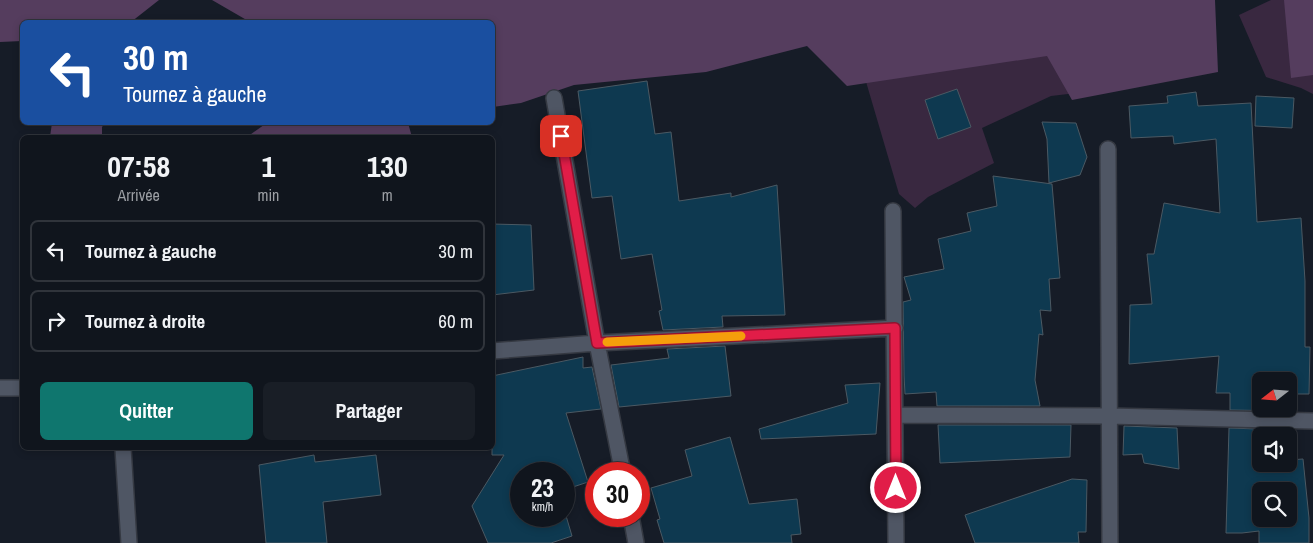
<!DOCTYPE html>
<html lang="fr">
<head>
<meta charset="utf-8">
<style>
	body { margin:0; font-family:"Archivo Narrow",sans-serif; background:#191e26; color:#f1f3f6; height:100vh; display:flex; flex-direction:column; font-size:19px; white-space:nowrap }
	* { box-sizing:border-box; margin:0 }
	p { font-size:16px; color:#9c9fa4 }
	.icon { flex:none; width:28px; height:28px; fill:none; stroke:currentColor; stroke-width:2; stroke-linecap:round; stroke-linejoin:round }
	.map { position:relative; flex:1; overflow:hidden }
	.panel { position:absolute; left:20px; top:135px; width:475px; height:315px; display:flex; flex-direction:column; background:#10151d; border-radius:8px; box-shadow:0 2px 8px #0003,0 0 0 1px #30343b }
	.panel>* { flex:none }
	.banner { position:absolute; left:20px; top:20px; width:475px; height:105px; border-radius:8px; box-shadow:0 2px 8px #0003,0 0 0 1px #30343b; background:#1a4fa0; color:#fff; overflow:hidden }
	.needle { width:32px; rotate:253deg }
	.buttons { position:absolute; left:1252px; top:372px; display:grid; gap:10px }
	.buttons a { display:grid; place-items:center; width:45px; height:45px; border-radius:8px; background:#10151d; box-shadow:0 2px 8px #0003,0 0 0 1px #30343b; font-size:25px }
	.speed { position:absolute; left:510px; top:462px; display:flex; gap:10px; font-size:25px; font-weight:700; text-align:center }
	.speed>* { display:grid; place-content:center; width:65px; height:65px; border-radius:50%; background:#10151d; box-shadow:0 2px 8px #0003,0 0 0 1px #30343b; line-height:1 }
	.speed small { font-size:12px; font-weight:400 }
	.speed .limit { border:8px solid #d22; background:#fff; color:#111 }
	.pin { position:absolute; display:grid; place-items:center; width:42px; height:42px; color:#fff; margin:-21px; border-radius:10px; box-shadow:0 2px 8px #0006 }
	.me { position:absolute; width:55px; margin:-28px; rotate:0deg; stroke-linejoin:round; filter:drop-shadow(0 0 4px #0008) }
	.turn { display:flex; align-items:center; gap:18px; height:105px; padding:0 20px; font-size:22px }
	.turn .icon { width:65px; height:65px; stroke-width:2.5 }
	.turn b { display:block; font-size:35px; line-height:42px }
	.eta { display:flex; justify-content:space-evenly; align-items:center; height:85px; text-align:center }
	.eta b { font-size:30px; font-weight:800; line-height:35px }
	.cta { display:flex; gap:10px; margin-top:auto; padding:10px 20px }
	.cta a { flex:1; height:58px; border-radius:8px; background:#0f766e; color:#fff; font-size:20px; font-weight:800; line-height:58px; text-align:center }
	.cta a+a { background:#191e26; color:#f1f3f6 }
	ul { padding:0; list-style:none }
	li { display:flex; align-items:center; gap:15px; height:62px; margin:0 10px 8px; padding:0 10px; border:2px solid #30343b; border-radius:8px }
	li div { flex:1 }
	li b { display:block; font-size:19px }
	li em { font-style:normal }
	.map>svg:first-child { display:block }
</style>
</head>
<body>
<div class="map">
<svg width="1313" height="543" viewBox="0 0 1313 543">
	<rect width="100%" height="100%" fill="#161c27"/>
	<path fill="#392840" d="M842 0H1212L1136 86 1051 96 982 128 994 163 928 197 915 208 899 194Z
		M1271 0H1313V94L1301 88 1266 77 1239 15Z"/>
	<path fill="#553d5e" d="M0 0H159L131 22H22V41L0 42Z
		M212 0H1215L1218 72 1072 100 1047 56 847 86 807 46 706 72 574 85 521 103 493 107 492 22H250Z
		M1284 0H1313V75L1291 78Z
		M268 122 408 123 412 137H247Z
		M52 123V122L105 123 102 127V137H50Z"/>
	<path fill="#0e3950" stroke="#4b5963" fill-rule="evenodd" d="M647 81 655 134 671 132 679 201 731 193V197L777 185 785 315 722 316 723 327 663 330 659 311 662 310 652 254 621 259 612 196 592 198 578 91Z
		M957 89 971 127 938 139 925 100Z
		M1196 92 1198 106 1251 103 1257 222 1301 218 1305 281V347H1310L1309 394H1297L1292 411 1230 410V393H1216L1219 356 1129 364 1130 305 1152 304 1147 254H1154L1164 203 1220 213 1216 139 1174 144 1173 136 1131 138 1129 106 1168 103 1167 96ZM1261 381H1289V409H1261Z
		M1256 96 1294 98 1292 128 1255 126Z
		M1042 122 1076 123 1087 157 1080 175 1049 183 1047 139Z
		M993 176 1052 184 1060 278 1049 279 1051 311 1040 310 1043 335 1039 334 1035 380 1040 406H937L936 392 905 394 904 375 903 302 911 300 904 277 944 269 938 239 971 231 967 213 997 206Z
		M492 224 531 225 534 290 492 295Z
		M725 346 731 396 619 407 611 365 669 358 667 349Z
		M583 357V368L592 367 601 409 566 413 588 482 564 490V474H521V516H564V509L572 536 551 543H488L472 506 504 455H492V376Z
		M880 383 876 434 761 439 759 429 848 403 845 385Z
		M938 425H1071L1070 457 940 463Z
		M1124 426 1177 428 1179 469 1144 463 1142 454 1123 455Z
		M1229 428 1286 430 1284 436H1261V464H1289V460L1303 459 1309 518V543H1259V531L1242 533H1226ZM1261 491H1289V519H1261Z
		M730 437 749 504 797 499 801 534 791 535 792 543H664L657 520 660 519 651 488 692 476 685 450Z
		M314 455 315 462 376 455 381 495 323 502 327 543H266L259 465Z
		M1072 479 1087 480 1086 532H1078L1079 543H975L965 515Z"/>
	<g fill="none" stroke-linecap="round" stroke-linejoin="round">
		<g stroke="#353942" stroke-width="18">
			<path id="street" d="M554 98 597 343 623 474
				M1108 149 1110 543
				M893 211 896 543
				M492 351 597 343 895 328
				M0 388H22
				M895 415 1109 416 1313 421
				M123 448 129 543
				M631 516 636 543"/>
		</g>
		<use href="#street" stroke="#4f5664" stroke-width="15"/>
	</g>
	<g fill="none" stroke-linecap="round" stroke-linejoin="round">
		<g stroke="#92132f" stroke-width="12">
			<path id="route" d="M561 136 597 343 895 328 896 488"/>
		</g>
		<use href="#route" stroke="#e11d48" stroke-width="9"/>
		<path stroke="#f59e0b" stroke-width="9" d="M607 342 741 336"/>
	</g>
</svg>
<div class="buttons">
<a><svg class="needle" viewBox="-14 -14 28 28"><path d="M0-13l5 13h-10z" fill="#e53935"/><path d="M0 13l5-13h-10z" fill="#9c9fa4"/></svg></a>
<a><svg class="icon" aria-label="sound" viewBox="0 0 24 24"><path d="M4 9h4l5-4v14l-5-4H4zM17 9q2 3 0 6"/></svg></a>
<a><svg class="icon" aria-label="search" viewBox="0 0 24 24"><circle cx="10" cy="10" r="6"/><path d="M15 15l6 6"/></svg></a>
</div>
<div class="speed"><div>23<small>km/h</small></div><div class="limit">30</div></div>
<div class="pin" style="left:561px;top:136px;background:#d93025"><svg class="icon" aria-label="arrive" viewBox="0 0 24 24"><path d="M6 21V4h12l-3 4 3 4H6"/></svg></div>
<svg class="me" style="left:896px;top:488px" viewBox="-20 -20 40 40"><circle r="17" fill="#e11d48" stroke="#fff" stroke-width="3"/><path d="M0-11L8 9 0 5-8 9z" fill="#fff"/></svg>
<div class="banner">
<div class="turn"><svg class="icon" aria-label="left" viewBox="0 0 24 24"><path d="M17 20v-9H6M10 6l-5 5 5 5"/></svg><div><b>30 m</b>Tournez à gauche</div></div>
</div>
<section class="panel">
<div class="eta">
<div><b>07:58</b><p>Arrivée</p></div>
<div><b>1</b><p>min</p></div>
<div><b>130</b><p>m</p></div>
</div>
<ul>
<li><svg class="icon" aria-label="left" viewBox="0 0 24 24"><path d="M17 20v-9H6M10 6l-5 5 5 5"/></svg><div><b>Tournez à gauche</b></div><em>30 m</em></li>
<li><svg class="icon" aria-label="right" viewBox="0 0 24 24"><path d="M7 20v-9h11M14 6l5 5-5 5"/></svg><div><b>Tournez à droite</b></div><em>60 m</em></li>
</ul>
<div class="cta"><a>Quitter</a><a>Partager</a></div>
</section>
</div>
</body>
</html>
